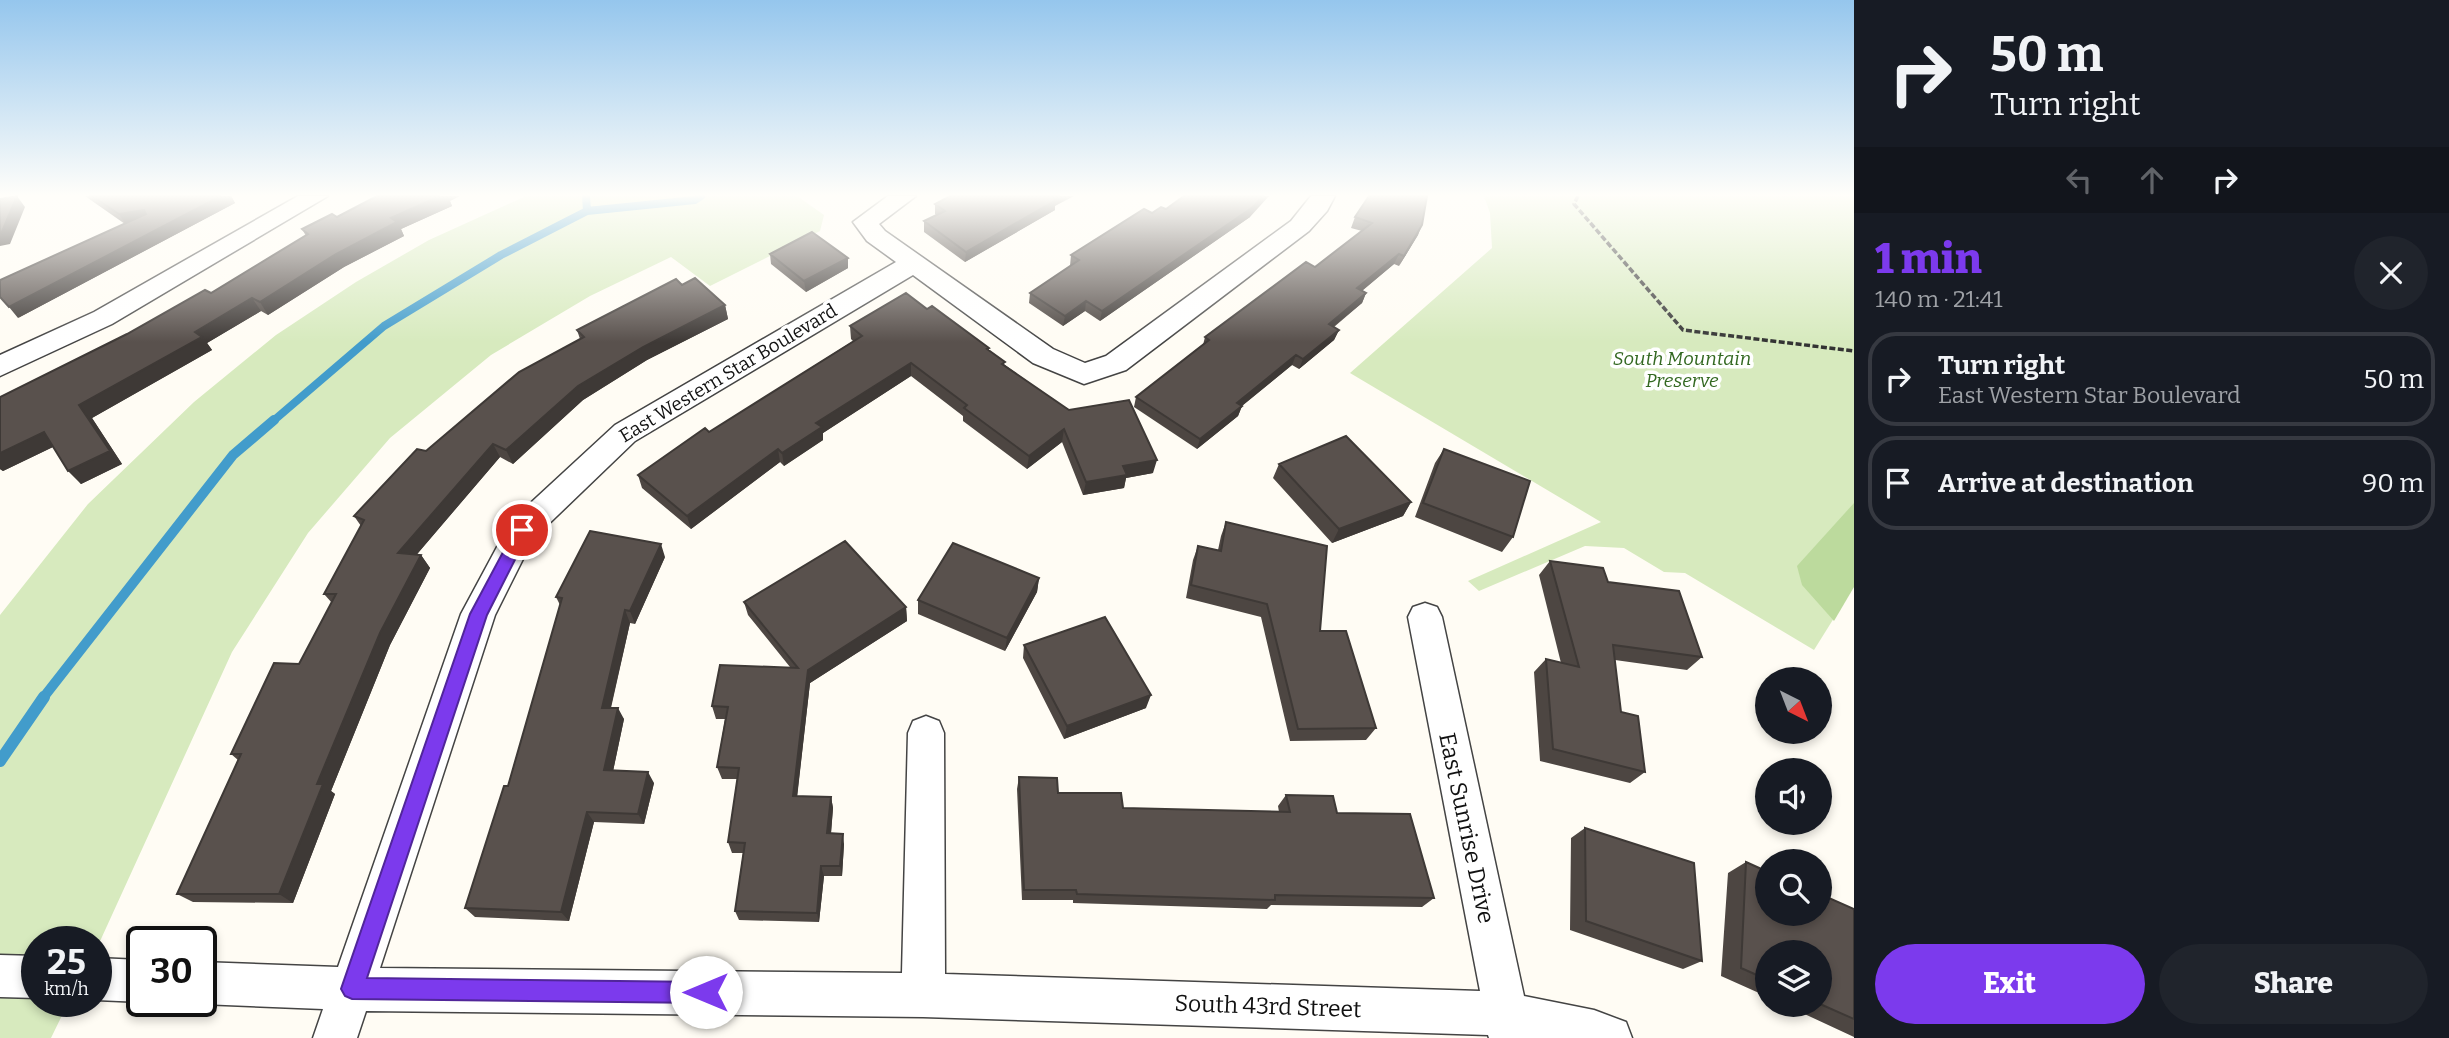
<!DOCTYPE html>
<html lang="en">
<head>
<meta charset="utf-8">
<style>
	body { margin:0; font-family:Bitter,serif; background:#20242c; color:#f1f3f6; height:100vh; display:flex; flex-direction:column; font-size:26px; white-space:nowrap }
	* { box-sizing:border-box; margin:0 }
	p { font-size:23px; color:#9ea1a6 }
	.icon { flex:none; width:38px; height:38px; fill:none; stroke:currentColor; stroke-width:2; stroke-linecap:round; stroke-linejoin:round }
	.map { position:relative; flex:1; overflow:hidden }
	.panel { display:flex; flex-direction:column; background:#171b24; width:595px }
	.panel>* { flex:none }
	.top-card { background:#171b24; color:#f1f3f6; overflow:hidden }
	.needle { width:46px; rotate:138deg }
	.controls { position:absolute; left:1755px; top:667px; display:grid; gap:14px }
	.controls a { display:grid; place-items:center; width:77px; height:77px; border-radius:50%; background:#171b24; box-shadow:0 4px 10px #0003; font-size:35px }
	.speed { position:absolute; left:21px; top:926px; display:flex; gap:14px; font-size:35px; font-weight:700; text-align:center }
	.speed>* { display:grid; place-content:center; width:91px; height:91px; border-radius:50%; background:#171b24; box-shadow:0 4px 10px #0003; line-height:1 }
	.speed small { font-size:18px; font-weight:400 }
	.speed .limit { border:4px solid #111; border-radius:10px; background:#fff; color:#111 }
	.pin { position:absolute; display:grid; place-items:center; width:60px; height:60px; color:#fff; margin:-30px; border:4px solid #fff; border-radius:50%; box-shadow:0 2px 7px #0007 }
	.me { position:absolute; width:77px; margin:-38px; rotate:270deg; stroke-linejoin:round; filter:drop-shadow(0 0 5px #0008) }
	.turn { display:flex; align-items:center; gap:24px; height:147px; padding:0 21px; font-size:32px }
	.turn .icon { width:91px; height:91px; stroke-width:2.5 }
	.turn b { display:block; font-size:49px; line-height:60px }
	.lanes { display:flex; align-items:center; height:66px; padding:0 21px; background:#0003; justify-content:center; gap:35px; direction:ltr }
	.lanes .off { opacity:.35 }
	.round { display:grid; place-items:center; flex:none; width:74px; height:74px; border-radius:37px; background:#20242c }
	.overview { display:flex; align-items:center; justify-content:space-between; height:119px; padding:0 21px }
	h1 { font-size:42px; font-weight:800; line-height:52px; color:#7c3aed }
	.cta { display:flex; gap:14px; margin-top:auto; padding:14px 21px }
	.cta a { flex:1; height:80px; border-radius:42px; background:#7c3aed; color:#fff; font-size:28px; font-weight:800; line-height:80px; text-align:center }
	.cta a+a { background:#20242c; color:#f1f3f6 }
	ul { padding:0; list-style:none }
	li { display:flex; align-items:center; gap:21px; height:94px; margin:0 14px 10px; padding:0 7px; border:4px solid #363941; border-radius:28px }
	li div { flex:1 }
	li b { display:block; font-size:26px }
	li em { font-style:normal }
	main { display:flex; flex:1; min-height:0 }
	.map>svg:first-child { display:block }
</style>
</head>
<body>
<main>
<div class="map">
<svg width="1854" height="1038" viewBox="0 0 1854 1038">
	<rect width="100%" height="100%" fill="#fffcf4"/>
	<path fill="#d7eabe" d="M526 196H797L824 215 820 231 710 286 671 257 590 296 491 355 390 438 308 533 232 652 96 950V942H37V1001H69L51 1038H0V615L88 504 194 402 276 335 356 282 429 240Z
		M1484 196H1854V586L1814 650 1685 573 1664 572 1624 548 1585 546 1479 591 1468 581 1601 522 1350 373 1492 248 1490 213Z"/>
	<path fill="#bcda9d" d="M1854 503V587L1834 621 1802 585 1797 566Z"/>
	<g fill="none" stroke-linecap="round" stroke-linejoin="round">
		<path stroke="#429ccb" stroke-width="8" d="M586 196 587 211
			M272 422 384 326 501 255 587 211 695 200 701 196"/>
		<path stroke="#429ccb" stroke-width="10" d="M43 698 233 455 274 420"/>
		<path stroke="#429ccb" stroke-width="12" d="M0 761 44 697"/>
		<g stroke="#444" stroke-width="3">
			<path id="minor" d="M298 196H328L112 324 0 376V355L94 312Z
				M888 196H916L879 224 885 231 1053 349 1085 363 1106 356 1291 221 1311 196H1335L1327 211 1309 231 1126 370 1084 384 1033 363 913 275 635 441 533 539 495 615 380 968 902 973 908 733 913 721 926 716 939 721 944 733 945 974 1480 991 1408 617 1413 607 1425 603 1437 607 1442 617 1524 996 1594 1010 1626 1022 1632 1038H1489L1488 1035 923 1017 366 1011 357 1038H313L323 1009 201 1004 193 1001H201V962L338 967 461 614 511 521 615 425 896 262 867 241 853 222Z
				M0 955 37 956V998L0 997Z
				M96 958 142 960V1001H145L142 1002 96 1000Z"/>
		</g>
		<path stroke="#333" stroke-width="3.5" stroke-dasharray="6 2.5" stroke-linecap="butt" d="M1578 196 1574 204 1683 330 1854 351"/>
		<use href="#minor" fill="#fff" fill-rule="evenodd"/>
	</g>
	<path fill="#4d4642" d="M85 196H231L235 203 18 318 125 224Z
		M1368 196H1427L1418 235 1399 266 1394 264 1362 291 1366 293 1362 303 1334 327 1339 330 1334 340 1299 369 1292 365 1242 406 1238 416 1197 449 1134 407 1136 397 1203 345 1205 337 1315 267 1362 231 1351 228 1355 217 1367 200Z
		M450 201 452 206 401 229 404 236 344 267 268 315 261 311 207 343 212 350 92 418 122 464 81 484 53 447 3 471 0 469V397L211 293 306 236 302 229 337 217Z
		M935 204 1055 206V210L965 262 924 232V221L936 215 935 214Z
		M1166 209 1250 217 1100 321 1085 311 1063 326 1029 303 1030 293 1070 266 1071 255 1152 213Z
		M770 254 848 268 806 292 771 264Z
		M682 285 725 305 728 319 647 360 583 400 513 464 500 457 417 554 421 555 430 568 390 645 331 791 335 794 293 903 193 902 177 894 238 760 231 754 299 664 332 603 324 594 361 526 354 516 426 451 580 339 577 330Z
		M927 309 989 348V350L1005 365 1153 473 1126 478 1124 488 1083 495 1062 442 1027 469 963 421V416L911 376 823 433V440L784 466 780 462 691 529 642 488 638 475 709 432 853 341 851 339 850 326Z
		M1444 449 1513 537 1502 552 1415 517 1435 463Z
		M1279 464 1411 502 1403 516 1332 543 1273 478Z
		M1226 522 1320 631 1376 728 1366 740 1290 741 1261 617 1186 598 1193 560 1198 546 1218 550 1221 536Z
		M665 557 635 624 630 623 611 708 624 719 613 771 654 783 644 824 594 822 569 921 475 917 465 908 508 786 560 605 556 597Z
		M1550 561 1608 582 1702 657 1687 670 1615 660 1621 712 1645 772 1630 783 1540 761 1534 672 1546 659 1561 663 1539 575Z
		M1039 578 1037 592 1005 651 918 614V600Z
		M744 602 906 607 907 621 810 683 797 796 831 797 833 808 831 834 844 844 842 876H824L819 922 739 920 735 911 743 853H732L728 842 737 779H722L717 767 725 719H716L712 706 790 667 748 615Z
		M1024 645 1146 708 1064 739 1023 658Z
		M1019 777 1058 793 1123 808 1279 812 1278 806 1286 795 1337 813 1434 898 1422 907 1271 905 1267 909 1073 903V900H1022L1017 789Z
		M1585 828 1702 961 1683 969 1570 930 1571 838Z
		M1746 862 1854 909V1037L1783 1004H1820V952H1768V997L1721 976 1728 873Z"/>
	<path fill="#3e3936" d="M17 196 25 207 10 244 0 246V234Z
		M221 196H231L235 203 18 318 9 307Z
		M440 196H460L450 201 452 206 401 229 404 236 344 267 268 315 260 302 391 218Z
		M1057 196H1074L1055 206V210L965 262 966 252Z
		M1263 196H1269L1250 217 1100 321 1102 311Z
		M144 210 152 221 126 225 119 214Z
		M1422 225 1418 235 1399 266 1404 256Z
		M1399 254 1394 264 1353 298 1357 288Z
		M848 258V268L806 292 804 281Z
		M1366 293 1362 303 1324 334 1329 324Z
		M252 298 261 311 207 343 212 350 92 418 122 464 81 484 68 471 79 405 195 332Z
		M1086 301 1085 311 1063 326 1065 316Z
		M725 305 728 319 647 360 583 400 513 464 506 450 578 386 643 347Z
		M1339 330 1334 340 1299 369 1303 359Z
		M1296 355 1292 365 1233 413 1237 403Z
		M911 363V376L823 433V440L784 466 782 453 816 423Z
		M1242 406 1238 416 1197 449 1200 439Z
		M1064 429 1062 442 1027 469 1029 456Z
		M44 432 57 445 3 471 0 469V453Z
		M493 444 500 457 407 566 398 553Z
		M778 449 780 462 691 529 687 516Z
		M1157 460 1153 473 1126 478 1124 488 1083 495 1086 482 1123 466Z
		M1411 502 1403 516 1332 543 1339 529Z
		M661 544 665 557 635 624 630 611Z
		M421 555 430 568 390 645 331 791 335 794 293 903 279 894 317 784 380 633Z
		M1039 578 1037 592 1005 651 1007 638Z
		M906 607 907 621 810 683 796 807 793 796 808 670Z
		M625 610 630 623 608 719 602 708Z
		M1151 695 1146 708 1064 739 1067 726Z
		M618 708 624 719 611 781 604 770Z
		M648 772 654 783 644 824 638 814Z
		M831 797 833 808 830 844 827 833Z
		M587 812 594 822 569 921 561 912Z
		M843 834 844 844 842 876 840 866Z
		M821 866 824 876 819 922 817 913Z"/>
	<path fill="#59514d" stroke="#3e3936" stroke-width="2" d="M17 196 1 234H0V199Z
		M92 196H221L9 307 0 297V280L146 214 144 210 119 214Z
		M377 196H440L391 218 397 222 336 254 260 302 252 298 195 332 202 337 79 405 110 451 68 471 44 432 0 453V397L127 334 205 290 211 293 308 234 302 229 332 214 337 217Z
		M950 196H1057L1054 198 1056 200 966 252 924 221 945 211 935 204Z
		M1184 196H1263L1253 207 1102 311 1086 301 1065 316 1030 293 1079 260 1071 255 1144 209 1152 213 1161 207 1166 209Z
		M1369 196H1427L1422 225 1404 256 1399 254 1357 288 1366 293 1329 324 1339 330 1303 359 1296 355 1237 403 1242 406 1200 439 1136 397 1209 340 1205 337 1306 262 1315 267 1372 223 1355 217Z
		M812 232 848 258 804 281 770 254Z
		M695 278 725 305 643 347 578 386 506 450 493 444 398 553 421 555 380 633 317 784H323L279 894H177L241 754H231L274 663 299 664 336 594H324L364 520 354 516 417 449 426 451 519 372 584 337 577 330 676 279 682 285Z
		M906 293 927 309 932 306 989 348 987 349 1005 362 1002 364 1069 410 1129 400 1157 460 1123 466 1127 475 1086 482 1064 429 1029 456 964 408 967 405 911 363 816 423 822 427 782 453 778 449 687 516 638 475 705 428 709 432 862 336 850 326Z
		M1346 436 1411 502 1339 529 1279 464Z
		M1444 449 1530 481 1513 537 1423 503Z
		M1226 522 1327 546 1320 631H1346L1376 728 1298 729 1267 604 1191 585 1198 546 1221 551Z
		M590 531 661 544 630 611 625 610 602 708H618L604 770 648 772 638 814 587 812 561 912 465 908 504 786H508L562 598 556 597Z
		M845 541 906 607 808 670 793 796 831 797 827 833 843 834 840 866H821L817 913 735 911 745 843 728 842 739 768 717 767 728 707 712 706 720 665 798 668 744 602Z
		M953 543 1039 578 1007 638 918 600Z
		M1550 561 1603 568 1608 582 1679 591 1702 657 1613 645 1621 712 1638 716 1645 772 1553 749 1546 659 1579 667Z
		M1105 617 1151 695 1067 726 1024 645Z
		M1019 777 1057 778 1058 793H1121L1123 808 1290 812 1286 795 1333 796 1337 813 1410 814 1434 898 1275 895V900L1077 894 1076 890H1024Z
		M1585 828 1694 863 1702 961 1586 921Z
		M1746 862 1768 872V914H1820V894L1854 909V1019L1820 1004V952H1768V980L1741 968Z"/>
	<linearGradient id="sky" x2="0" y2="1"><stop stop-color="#95c6ed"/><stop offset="0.57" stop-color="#fffefa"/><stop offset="1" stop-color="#fffefa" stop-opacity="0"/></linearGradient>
	<rect width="1854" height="342" fill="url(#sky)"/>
	<path fill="#7c3aed" stroke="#51269a" stroke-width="2" d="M522 524 530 530 487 615 367 978 706 982 714 985 717 992 714 1000 706 1003 352 999 345 996 341 989 470 614 517 526Z"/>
	<g text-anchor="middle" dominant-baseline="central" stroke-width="7" stroke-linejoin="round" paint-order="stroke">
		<g font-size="19" font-style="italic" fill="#336821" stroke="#fff">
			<text x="1682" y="358">South Mountain<tspan x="1682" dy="22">Preserve</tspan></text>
		</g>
		<g font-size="19" fill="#111" stroke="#fff">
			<text transform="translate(728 373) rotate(-31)">East Western Star Boulevard</text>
		</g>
		<g font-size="23" fill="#111" stroke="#fff">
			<text transform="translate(1467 828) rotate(78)">East Sunrise Drive</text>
			<text transform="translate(1268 1006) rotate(2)">South 43rd Street</text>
		</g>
	</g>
</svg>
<div class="controls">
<a><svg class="needle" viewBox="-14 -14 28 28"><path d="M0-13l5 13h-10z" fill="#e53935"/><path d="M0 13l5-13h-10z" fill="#9ea1a6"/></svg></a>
<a><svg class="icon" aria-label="sound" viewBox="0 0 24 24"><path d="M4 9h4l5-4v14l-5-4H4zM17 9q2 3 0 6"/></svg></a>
<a><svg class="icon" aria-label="search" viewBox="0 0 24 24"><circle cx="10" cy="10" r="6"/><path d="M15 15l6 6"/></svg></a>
<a><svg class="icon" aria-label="layers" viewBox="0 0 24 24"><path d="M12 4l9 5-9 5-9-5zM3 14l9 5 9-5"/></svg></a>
</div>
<div class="speed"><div>25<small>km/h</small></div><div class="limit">30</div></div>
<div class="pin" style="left:522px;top:530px;background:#d93025"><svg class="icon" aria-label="arrive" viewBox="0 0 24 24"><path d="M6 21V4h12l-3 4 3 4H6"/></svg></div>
<svg class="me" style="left:706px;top:992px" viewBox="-20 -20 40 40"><circle r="19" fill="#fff"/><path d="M0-13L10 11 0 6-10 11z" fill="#7c3aed"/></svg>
</div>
<section class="panel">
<div class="top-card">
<div class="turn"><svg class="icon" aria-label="right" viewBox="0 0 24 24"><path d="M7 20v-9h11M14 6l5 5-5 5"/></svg><div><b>50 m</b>Turn right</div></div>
<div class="lanes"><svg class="icon off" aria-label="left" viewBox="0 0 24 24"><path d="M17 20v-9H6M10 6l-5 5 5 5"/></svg><svg class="icon off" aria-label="ahead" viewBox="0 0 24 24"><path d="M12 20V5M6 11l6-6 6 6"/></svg><svg class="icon" aria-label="right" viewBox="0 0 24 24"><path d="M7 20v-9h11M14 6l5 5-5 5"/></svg></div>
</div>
<div class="overview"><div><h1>1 min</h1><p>140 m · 21:41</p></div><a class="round"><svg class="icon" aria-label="close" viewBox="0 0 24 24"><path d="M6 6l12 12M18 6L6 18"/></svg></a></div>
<ul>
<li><svg class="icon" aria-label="right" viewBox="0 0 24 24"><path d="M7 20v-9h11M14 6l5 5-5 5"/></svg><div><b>Turn right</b><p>East Western Star Boulevard</p></div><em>50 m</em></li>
<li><svg class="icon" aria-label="arrive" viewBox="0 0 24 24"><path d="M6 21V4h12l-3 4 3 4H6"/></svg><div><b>Arrive at destination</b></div><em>90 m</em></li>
</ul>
<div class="cta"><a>Exit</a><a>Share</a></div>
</section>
</main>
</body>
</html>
